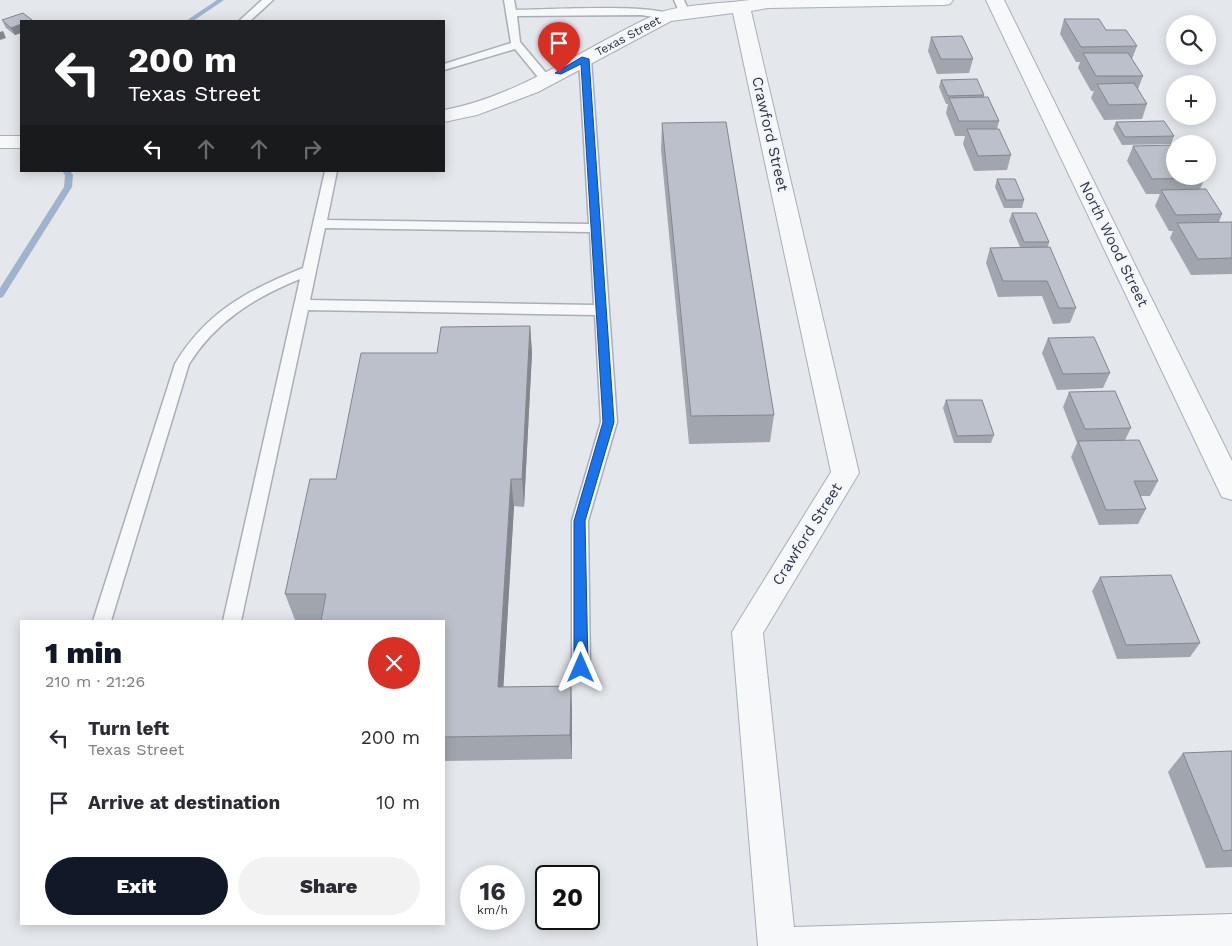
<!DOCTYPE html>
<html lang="en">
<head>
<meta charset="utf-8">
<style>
	body { margin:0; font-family:"Work Sans",sans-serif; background:#f2f2f3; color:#2b2b33; height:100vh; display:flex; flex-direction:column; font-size:19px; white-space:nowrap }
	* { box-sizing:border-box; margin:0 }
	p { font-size:16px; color:#7c7c81 }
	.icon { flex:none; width:28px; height:28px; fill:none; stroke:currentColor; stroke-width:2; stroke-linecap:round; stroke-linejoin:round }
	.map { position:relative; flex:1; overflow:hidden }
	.sheet { position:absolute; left:20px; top:620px; width:425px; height:305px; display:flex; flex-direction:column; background:#fff; border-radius:0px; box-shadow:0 2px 12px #0003 }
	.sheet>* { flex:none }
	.hud { position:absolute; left:20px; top:20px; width:425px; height:152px; border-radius:0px; box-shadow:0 2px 12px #0003; background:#202124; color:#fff; overflow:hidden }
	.controls { position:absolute; left:1166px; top:15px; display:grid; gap:10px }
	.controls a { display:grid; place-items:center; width:50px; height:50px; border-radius:50%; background:#fff; box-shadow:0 2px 12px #0003; font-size:25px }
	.speed { position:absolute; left:460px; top:865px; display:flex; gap:10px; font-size:25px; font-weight:700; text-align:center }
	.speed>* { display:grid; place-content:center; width:65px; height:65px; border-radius:50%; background:#fff; box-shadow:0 2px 12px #0003; line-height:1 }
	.speed small { font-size:12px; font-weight:400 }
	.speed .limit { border:2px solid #111; border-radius:8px; background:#fff; color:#111 }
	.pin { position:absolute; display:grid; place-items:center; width:42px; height:42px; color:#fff; margin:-51px -21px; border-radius:50% 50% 50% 0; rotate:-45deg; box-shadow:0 0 5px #0007 }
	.pin .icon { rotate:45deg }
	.me { position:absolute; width:55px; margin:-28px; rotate:0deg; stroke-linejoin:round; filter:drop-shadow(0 0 4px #0008) }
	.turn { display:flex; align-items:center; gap:18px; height:105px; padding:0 25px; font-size:22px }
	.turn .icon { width:65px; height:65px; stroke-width:2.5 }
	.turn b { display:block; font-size:35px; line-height:42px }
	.lanes { display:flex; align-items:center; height:48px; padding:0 25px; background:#0003; justify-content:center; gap:25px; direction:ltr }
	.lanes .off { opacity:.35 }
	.round { display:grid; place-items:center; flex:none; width:52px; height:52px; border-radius:26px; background:#f2f2f3 }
	.head { display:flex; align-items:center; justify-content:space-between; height:85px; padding:0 25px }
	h1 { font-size:30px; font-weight:800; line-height:38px; color:#111827 }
	.action { display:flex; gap:10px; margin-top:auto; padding:10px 25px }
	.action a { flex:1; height:58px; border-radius:30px; background:#111827; color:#fff; font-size:20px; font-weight:800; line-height:58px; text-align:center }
	.action a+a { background:#f2f2f3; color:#2b2b33 }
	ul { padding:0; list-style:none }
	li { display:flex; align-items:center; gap:15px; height:65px; padding:0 25px }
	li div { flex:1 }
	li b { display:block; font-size:19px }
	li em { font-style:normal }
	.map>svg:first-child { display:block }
</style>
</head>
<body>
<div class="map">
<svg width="1232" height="946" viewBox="0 0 1232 946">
	<rect width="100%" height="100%" fill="#e4e7ec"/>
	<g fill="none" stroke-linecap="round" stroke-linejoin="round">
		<path fill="#9fb4cc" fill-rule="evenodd" d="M217 0H224L193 21H186Z
			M62 171H70L73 175 72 187 3 297 0 298V288L64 187 65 175Z"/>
		<g stroke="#a9aeb7" stroke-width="3">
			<path id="service" d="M262 0H273L250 21H239Z
				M504 0H514L516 10C540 10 659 3 672 16L667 19 641 15 517 16 520 42 552 80 546 83 542 82 515 49 444 70V64L511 43Z
				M674 0H684L690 14 689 16H681Z
				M585 56 591 59 617 422 588 521 590 668 588 674 581 676 574 674 572 668V521L601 422 595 315 308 310 241 621H223L300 279C255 297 215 322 189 364L111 621H93L175 364C206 312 248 290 303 268L325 171H337L327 220 589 224 579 59ZM325 228 590 232 594 305 310 300Z"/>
		</g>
		<g stroke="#a9aeb7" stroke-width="2">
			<path id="minor" d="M750 0H953L950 4 944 5 768 8 751 11 859 473 763 633 794 927 1232 914V946H758L732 632 831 472 733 13 671 21 538 92 477 115 444 122V110C523 95 587 45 659 13 677 5 728 3 750 0Z
				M986 0H1004L1232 461V500L1222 497 1218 489Z
				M0 136H21V148H0Z"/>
		</g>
		<use href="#service" fill="#f7f8fa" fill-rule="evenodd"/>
		<use href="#minor" fill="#f7f8fa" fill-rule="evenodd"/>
	</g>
	<path fill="#a1a5ae" d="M1064 19 1106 30 1137 46 1132 59 1143 76 1138 89 1147 104 1142 119 1104 120 1091 98 1094 91H1091L1078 68 1080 62H1076L1060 34Z
		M2 20 21 21V33L15 35 6 28Z
		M931 37 973 59 969 73 937 74 928 51Z
		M941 80 984 95V97L999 121 997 129 1011 155 1007 170 974 171 963 144 965 136H955L946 113 948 104H946L939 87Z
		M1116 122 1174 136 1171 144 1122 145 1113 129Z
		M662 123 774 415 770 442 689 444 661 150Z
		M1133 146 1205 178 1200 189 1222 214 1219 222H1232V274L1191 275 1170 238 1173 231H1169L1155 206 1160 194H1146L1127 161Z
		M997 179 1024 200 1022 208H1004L995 187Z
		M1012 213 1049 242 1048 247 1076 308 1070 323 1053 324 1042 296 998 297 986 263 990 248 1020 247 1009 221Z
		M530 326 532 353 524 507 514 506 503 687 571 686 572 711V759L444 761V621L295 620 285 594 336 479 437 353Z
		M1048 338 1110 373 1103 388 1057 390 1042 353Z
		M1069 392 1131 428 1125 440 1158 481 1150 496H1140L1146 509 1138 524 1099 525 1071 457 1077 443 1063 407Z
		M946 400 994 435 991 443H954L943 408Z
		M1100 577 1200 643 1190 657 1117 659 1092 591Z
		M1232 751V867L1206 868 1168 772 1183 753Z"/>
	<path fill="#83868d" d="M21 24V33L15 35 11 28Z
		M3 31 6 38 0 40V32Z
		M530 326 532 353 524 507 522 479Z
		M511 479 514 506 502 712 498 687Z
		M571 686 572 711V759L570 735Z"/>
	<path fill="#bbc0ca" stroke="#83868d" d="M23 13 32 20 30 21H21V24L11 28 2 20Z
		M1064 19H1099L1106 30H1126L1137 46 1081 47Z
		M962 36 973 59H941L931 37Z
		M1083 53H1128L1143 76H1096Z
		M977 79 984 95 948 96 941 80Z
		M1134 83 1147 104 1109 105 1097 84Z
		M988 97 999 121H959L949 98Z
		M1164 121 1174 136 1125 137 1116 122Z
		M726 122 774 415 691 416 662 123Z
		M967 129H999L1011 155 978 156Z
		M1175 145V176H1204L1205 178 1152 179 1133 146Z
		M997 179H1015L1024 200H1006Z
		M1206 189 1222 214 1176 215 1161 190Z
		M1012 213H1036L1049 242H1024Z
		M1232 222V258L1198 259 1177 223Z
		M1050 247 1076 308H1059L1047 281H1003L990 248Z
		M530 326 522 479H511L498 687 571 686 570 735 444 737V621H321L326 594H285L310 479H336L361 353H437L441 327Z
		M1094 337 1110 373 1063 374 1048 338Z
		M1115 391 1131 428 1085 429 1069 392Z
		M946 400H982L994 435 957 436Z
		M1139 440 1158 481H1134L1146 509 1106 510 1078 441Z
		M1171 575 1200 643 1126 645 1100 577Z
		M1232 751V850L1223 851 1183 753Z"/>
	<path fill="#1a73e8" stroke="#114b97" d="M582 57 589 59 614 422 585 521 588 668 586 672H576L574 668V521L603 422 581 64 561 74 555 73Z"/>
	<g text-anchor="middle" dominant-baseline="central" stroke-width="4" stroke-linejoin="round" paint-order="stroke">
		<g font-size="12" fill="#2b3445" stroke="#f4f6f9">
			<text transform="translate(628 36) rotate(-28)">Texas Street</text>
		</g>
		<g font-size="15" fill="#2b3445" stroke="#f4f6f9">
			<text transform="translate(770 134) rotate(77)">Crawford Street</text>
			<text transform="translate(1114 244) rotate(64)">North Wood Street</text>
			<text transform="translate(807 534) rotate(-58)">Crawford Street</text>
		</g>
	</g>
</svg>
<div class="controls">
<a><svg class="icon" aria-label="search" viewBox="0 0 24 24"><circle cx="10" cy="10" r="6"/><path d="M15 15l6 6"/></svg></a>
<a>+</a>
<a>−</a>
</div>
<div class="speed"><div>16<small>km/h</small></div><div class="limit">20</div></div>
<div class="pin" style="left:559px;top:73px;background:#d93025"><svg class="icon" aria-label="arrive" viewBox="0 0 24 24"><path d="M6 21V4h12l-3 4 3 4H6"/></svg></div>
<svg class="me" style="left:581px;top:668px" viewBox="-20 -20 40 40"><path d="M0-17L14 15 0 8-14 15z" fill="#1a73e8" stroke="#fff" stroke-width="4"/></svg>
<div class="hud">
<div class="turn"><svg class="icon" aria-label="left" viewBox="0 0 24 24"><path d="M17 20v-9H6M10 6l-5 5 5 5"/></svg><div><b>200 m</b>Texas Street</div></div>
<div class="lanes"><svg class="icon" aria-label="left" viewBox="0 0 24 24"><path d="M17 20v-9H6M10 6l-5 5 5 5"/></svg><svg class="icon off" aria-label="ahead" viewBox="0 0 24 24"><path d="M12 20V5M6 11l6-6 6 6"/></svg><svg class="icon off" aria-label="ahead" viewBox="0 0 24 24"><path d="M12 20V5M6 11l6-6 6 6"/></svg><svg class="icon off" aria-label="right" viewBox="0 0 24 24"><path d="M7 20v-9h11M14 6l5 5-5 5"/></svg></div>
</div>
<section class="sheet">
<div class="head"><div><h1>1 min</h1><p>210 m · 21:26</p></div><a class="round" style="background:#d93025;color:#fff"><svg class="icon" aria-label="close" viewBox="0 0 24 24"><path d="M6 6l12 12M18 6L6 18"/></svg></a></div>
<ul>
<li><svg class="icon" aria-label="left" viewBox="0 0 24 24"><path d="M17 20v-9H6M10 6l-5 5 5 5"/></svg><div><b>Turn left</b><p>Texas Street</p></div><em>200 m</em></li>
<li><svg class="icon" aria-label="arrive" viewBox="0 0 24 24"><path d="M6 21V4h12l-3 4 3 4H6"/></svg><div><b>Arrive at destination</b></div><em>10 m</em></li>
</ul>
<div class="action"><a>Exit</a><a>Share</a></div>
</section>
</div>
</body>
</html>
